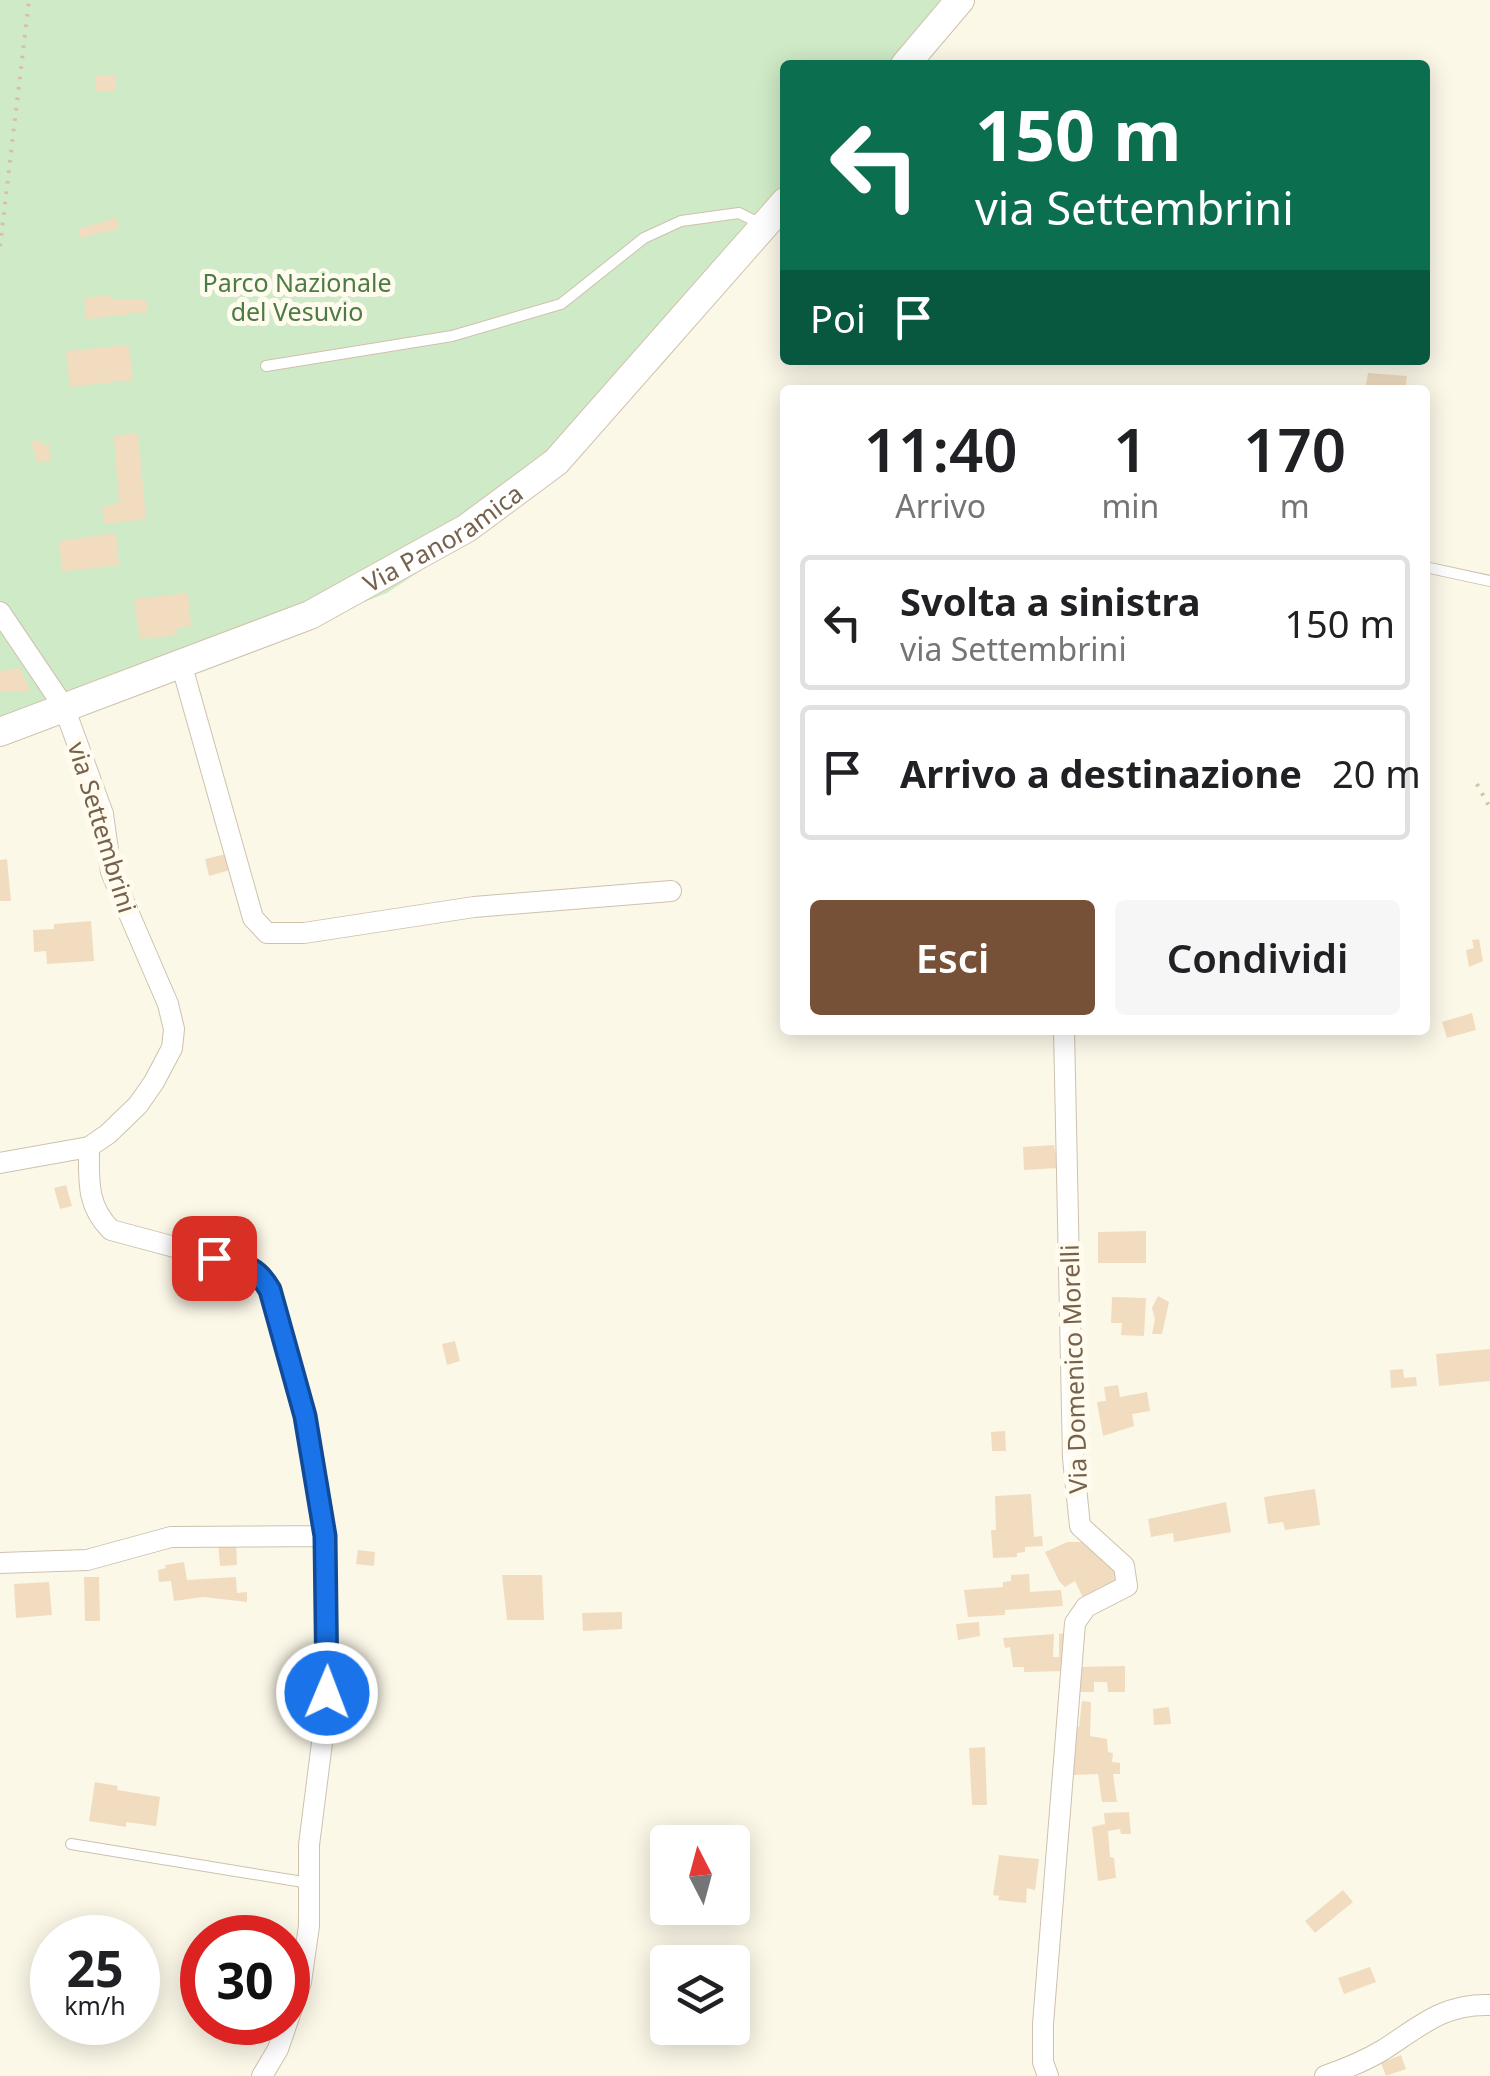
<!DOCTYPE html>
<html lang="it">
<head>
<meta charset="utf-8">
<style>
	body { margin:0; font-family:"Noto Sans",sans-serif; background:#f6f6f6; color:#202124; height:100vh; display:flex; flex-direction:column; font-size:38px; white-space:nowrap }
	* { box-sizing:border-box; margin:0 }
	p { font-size:32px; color:#757577 }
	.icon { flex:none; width:55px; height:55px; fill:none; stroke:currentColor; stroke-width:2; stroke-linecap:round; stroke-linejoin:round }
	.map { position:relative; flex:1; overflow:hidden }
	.details { position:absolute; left:780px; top:385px; width:650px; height:650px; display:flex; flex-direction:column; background:#fff; border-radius:10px; box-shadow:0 5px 25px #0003 }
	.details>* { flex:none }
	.guide { position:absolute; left:780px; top:60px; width:650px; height:305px; border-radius:10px; box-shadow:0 5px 25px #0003; background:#0b6e4f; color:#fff; overflow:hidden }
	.needle { width:65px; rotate:354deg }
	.controls { position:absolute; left:650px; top:1825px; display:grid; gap:20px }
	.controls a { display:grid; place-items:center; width:100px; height:100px; border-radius:10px; background:#fff; box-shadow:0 5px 25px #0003; font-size:50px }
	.speed { position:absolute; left:30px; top:1915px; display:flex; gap:20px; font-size:50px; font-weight:700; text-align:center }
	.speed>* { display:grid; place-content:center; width:130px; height:130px; border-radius:50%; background:#fff; box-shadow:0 5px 25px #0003; line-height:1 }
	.speed small { font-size:25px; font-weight:400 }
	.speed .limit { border:15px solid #d22; background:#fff; color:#111 }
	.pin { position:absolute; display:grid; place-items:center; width:85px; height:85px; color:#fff; margin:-42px; border-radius:20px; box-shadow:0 5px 15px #0006 }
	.me { position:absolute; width:110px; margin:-55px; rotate:1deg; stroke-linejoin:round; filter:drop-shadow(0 0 8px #0008) }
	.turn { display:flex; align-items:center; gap:35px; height:210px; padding:0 30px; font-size:45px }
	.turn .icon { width:130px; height:130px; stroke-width:2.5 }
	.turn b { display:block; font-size:70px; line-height:85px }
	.then { display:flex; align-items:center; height:95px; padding:0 30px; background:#0003; gap:20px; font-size:38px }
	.eta { display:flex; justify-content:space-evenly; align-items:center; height:170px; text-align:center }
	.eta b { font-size:60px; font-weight:600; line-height:70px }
	.button { display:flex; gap:20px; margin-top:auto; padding:20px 30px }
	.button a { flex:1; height:115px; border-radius:10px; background:#775038; color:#fff; font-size:40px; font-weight:600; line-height:115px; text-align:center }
	.button a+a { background:#f6f6f6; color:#202124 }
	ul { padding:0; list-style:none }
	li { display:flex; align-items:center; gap:30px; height:135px; margin:0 20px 15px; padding:0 10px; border:5px solid #e0e0e0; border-radius:10px }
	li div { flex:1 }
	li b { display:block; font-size:38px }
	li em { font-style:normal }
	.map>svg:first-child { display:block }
</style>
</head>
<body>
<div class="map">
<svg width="1490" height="2076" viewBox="0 0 1490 2076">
	<rect width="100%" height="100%" fill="#fcf8e8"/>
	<path fill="#cfeac6" d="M0 0H972L916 65H785V220L662 365 526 500 387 593 0 747Z"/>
	<path fill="#f1dcc0" d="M95 75H116V91L96 92Z
		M117 218 119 229 80 238V228Z
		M110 295 112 300 146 299 148 312 86 319 84 298Z
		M129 345 133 380 70 387 66 351Z
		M1368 373 1407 376 1405 390H1365Z
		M138 433 146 519 104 524 102 507 119 503 114 436Z
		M42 440 43 446 49 444 51 460 38 463 31 442Z
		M116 533 119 565 62 572 59 541Z
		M188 593 191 626 176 629 177 635 140 639 134 599Z
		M20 668 30 691H0V671Z
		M226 854 230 870 209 876 205 859Z
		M7 859 11 901H0V860Z
		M91 921 94 961 47 964 46 951 34 952 33 930 54 929V924Z
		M1479 939 1483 961 1469 967 1466 950 1474 948 1472 940Z
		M1472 1013 1476 1030 1447 1038 1442 1022Z
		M1054 1145 1058 1168 1024 1170 1023 1147Z
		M66 1185 72 1206 60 1209 54 1188Z
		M1146 1231V1263H1098V1232Z
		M1158 1296 1169 1302 1162 1334H1152L1155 1319 1152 1308Z
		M1112 1297 1146 1298 1144 1336 1121 1335 1122 1323H1111Z
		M455 1341 460 1361 447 1365 442 1344Z
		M1490 1349V1381L1439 1386 1436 1354Z
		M1403 1369 1404 1378 1416 1377 1417 1386 1391 1388 1390 1370Z
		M1118 1385 1120 1397 1147 1392 1150 1411 1132 1414 1134 1426 1103 1436 1097 1402 1106 1401 1104 1387Z
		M1005 1431 1006 1451H992L991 1432Z
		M1315 1489 1320 1525 1285 1530 1283 1522 1268 1524 1264 1497Z
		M1031 1494 1034 1537 1042 1536 1043 1546 1025 1547V1552L1017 1553V1557L993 1558 991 1530H996L995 1496Z
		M1226 1502 1231 1532 1174 1542 1173 1533 1151 1537 1148 1519Z
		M236 1541 237 1565 220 1566 218 1543Z
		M1067 1542H1087L1111 1555 1125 1582 1085 1602 1075 1581 1065 1587 1059 1581 1045 1552Z
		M358 1550 375 1552 374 1566 356 1564Z
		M184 1562 187 1580 236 1577 237 1593 247 1592V1602L203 1597 174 1601 171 1581 159 1582 158 1570 166 1568 165 1565Z
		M1029 1574 1030 1592 1061 1590 1063 1606 1005 1610V1615L968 1617 964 1590 1003 1587V1582L1011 1581V1575Z
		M502 1575H542L544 1620H507Z
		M84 1577H99L100 1621H85Z
		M49 1582 52 1615 16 1618 14 1584Z
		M622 1612V1629L583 1631 582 1613Z
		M979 1622 980 1636 958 1640 956 1624Z
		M1070 1632 1068 1671 1024 1672V1667H1013L1010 1647 1005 1648 1003 1638 1054 1634 1053 1657H1059V1634Z
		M1125 1666V1692H1108L1107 1682H1094V1692H1079L1078 1667Z
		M1082 1701 1091 1702 1090 1736 1107 1739 1108 1752 1113 1753 1112 1762 1120 1763V1774H1113L1117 1802H1102L1098 1774 1074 1775 1071 1753 1076 1751 1074 1727H1079Z
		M1169 1707 1171 1724 1154 1725 1153 1709Z
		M985 1747 987 1805H972L969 1748Z
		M95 1782 118 1786 117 1790 160 1797 156 1826 126 1822V1827L89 1821Z
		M1129 1812 1131 1834H1121L1120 1829 1108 1831 1110 1857 1114 1858 1116 1878 1098 1881 1092 1827 1105 1824 1104 1813Z
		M999 1855 1039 1859 1035 1890 1027 1888 1026 1903 998 1900 999 1896 993 1895Z
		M1343 1890 1353 1902 1315 1933 1305 1921Z
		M1370 1967 1376 1982 1344 1994 1338 1978Z
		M1401 2055 1406 2069 1386 2076 1381 2063Z"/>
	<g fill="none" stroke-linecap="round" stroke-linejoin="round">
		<g stroke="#cec1ae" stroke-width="12">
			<path id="lane" d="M266 366 452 336 561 304 644 238 681 221 739 213 763 225
				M1425 567 1490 581
				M71 1844 309 1883"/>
		</g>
		<g stroke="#cec1ae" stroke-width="22">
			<path id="street" d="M0 612 64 707 103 814 111 872 168 1004 174 1029 172 1048 154 1082 138 1105 108 1134 89 1147 0 1163
				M181 663 253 918 267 933H304L474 907 671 891
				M89 1147C89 1180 86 1205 111 1230L249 1267 261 1275 270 1290 305 1416 325 1536 328 1667 325 1719 309 1845V1926L301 1982 278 2049 262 2076
				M0 1563 87 1560 171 1537 325 1536
				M1048 2076 1043 2062V2024L1075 1623 1086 1607 1127 1586 1124 1566 1080 1526 1073 1458 1064 1030
				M1325 2076C1345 2069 1365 2061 1383 2050 1419 2027 1444 2003 1490 2005"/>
		</g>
		<g stroke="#d1c2ac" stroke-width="30">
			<g id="secondary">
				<path d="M905 65 960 0"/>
				<path id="s1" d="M0 732 310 615 467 528 556 462 785 202"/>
			</g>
		</g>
		<path stroke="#d6bfa3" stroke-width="4" stroke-dasharray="2.5 8" stroke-linecap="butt" d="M0 246 29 0
			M1477 784 1490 808"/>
		<use href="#lane" stroke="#fff" stroke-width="10"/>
		<use href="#street" stroke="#fff" stroke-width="20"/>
		<use href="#secondary" stroke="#fff" stroke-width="28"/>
	</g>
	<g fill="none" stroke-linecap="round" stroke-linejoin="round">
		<g stroke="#114b97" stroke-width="25">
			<path id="route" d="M214 1258C241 1265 255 1264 270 1290L305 1416 325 1536 327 1693"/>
		</g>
		<use href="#route" stroke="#1a73e8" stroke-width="18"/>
	</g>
	<g text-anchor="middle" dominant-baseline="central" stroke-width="10" stroke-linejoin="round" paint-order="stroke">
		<g font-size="25" fill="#4c7b44" stroke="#fffbef">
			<text x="297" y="282">Parco Nazionale<tspan x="297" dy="29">del Vesuvio</tspan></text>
		</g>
		<g font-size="25" fill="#76624c" stroke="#fffbef">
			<text stroke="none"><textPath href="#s1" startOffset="485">Via Panoramica</textPath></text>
			<text transform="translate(103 827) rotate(73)">via Settembrini</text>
			<text transform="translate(1073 1369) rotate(-92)">Via Domenico Morelli</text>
		</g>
	</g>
</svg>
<div class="controls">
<a><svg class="needle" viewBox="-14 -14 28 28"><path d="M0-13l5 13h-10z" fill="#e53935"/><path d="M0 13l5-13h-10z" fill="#757577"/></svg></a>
<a><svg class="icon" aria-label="layers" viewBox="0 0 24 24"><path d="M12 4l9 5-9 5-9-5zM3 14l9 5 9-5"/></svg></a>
</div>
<div class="speed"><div>25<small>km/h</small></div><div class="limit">30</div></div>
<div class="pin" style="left:214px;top:1258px;background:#d93025"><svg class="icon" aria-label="arrive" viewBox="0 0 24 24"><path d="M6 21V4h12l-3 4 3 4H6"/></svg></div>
<svg class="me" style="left:327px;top:1693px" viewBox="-20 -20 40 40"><circle r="17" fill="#1a73e8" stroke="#fff" stroke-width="3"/><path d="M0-11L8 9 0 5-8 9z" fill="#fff"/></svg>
<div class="guide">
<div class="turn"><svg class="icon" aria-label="left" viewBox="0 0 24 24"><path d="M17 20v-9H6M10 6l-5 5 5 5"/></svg><div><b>150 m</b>via Settembrini</div></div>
<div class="then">Poi<svg class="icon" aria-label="arrive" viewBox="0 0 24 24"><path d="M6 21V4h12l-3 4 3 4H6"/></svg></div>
</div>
<section class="details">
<div class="eta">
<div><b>11:40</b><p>Arrivo</p></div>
<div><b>1</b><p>min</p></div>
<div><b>170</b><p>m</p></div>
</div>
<ul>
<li><svg class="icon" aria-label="left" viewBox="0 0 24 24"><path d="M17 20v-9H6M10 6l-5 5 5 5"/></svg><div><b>Svolta a sinistra</b><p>via Settembrini</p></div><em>150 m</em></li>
<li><svg class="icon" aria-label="arrive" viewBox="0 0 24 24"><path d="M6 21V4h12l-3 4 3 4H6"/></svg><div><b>Arrivo a destinazione</b></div><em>20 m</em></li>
</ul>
<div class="button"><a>Esci</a><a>Condividi</a></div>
</section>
</div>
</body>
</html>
